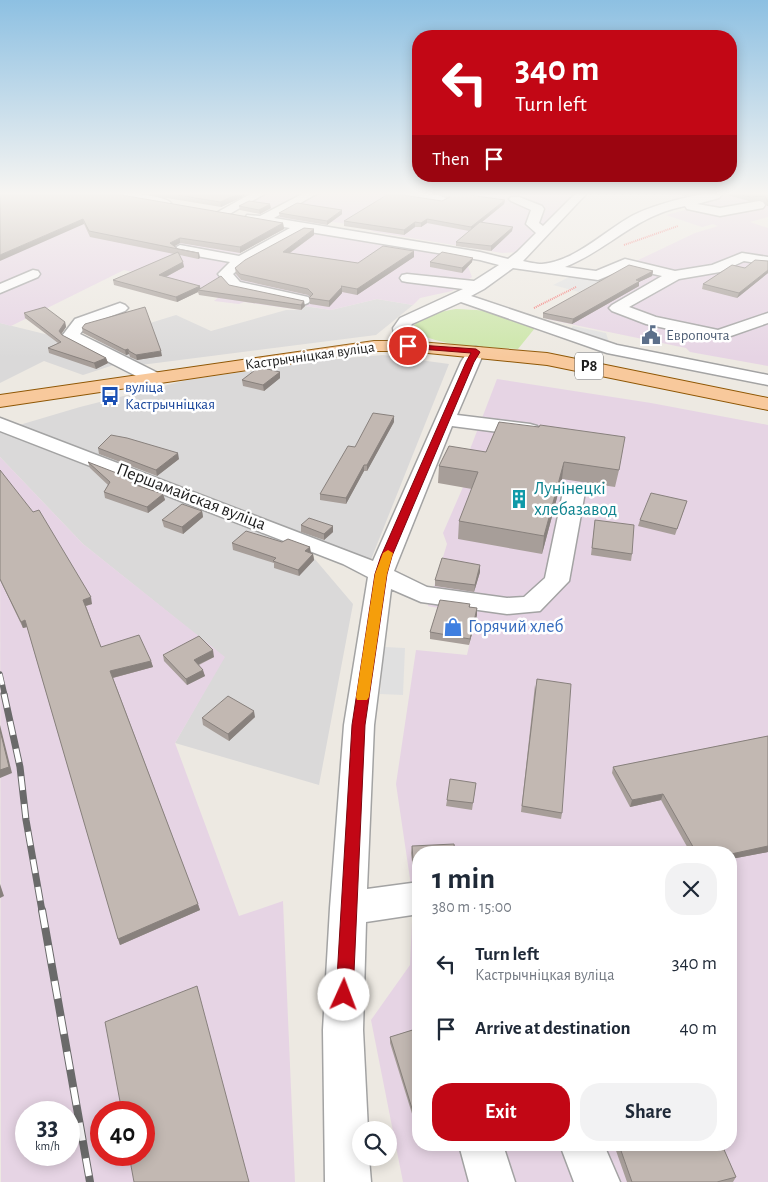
<!DOCTYPE html>
<html lang="en">
<head>
<meta charset="utf-8">
<style>
	body { margin:0; font-family:"Alegreya Sans",sans-serif; background:#f2f2f3; color:#1f2937; height:100vh; display:flex; flex-direction:column; font-size:19px; white-space:nowrap }
	* { box-sizing:border-box; margin:0 }
	p { font-size:16px; color:#747a83 }
	.icon { flex:none; width:28px; height:28px; fill:none; stroke:currentColor; stroke-width:2; stroke-linecap:round; stroke-linejoin:round }
	.map { position:relative; flex:1; overflow:hidden }
	.details { position:absolute; left:412px; top:846px; width:325px; height:305px; display:flex; flex-direction:column; background:#fff; border-radius:20px; box-shadow:0 2px 12px #0003 }
	.details>* { flex:none }
	.top-card { position:absolute; left:412px; top:30px; width:325px; height:152px; border-radius:20px; box-shadow:0 2px 12px #0003; background:#c20715; color:#fff; overflow:hidden }
	.buttons { position:absolute; left:352px; top:1121px; display:grid; gap:10px }
	.buttons a { display:grid; place-items:center; width:45px; height:45px; border-radius:50%; background:#fff; box-shadow:0 2px 12px #0003; font-size:25px }
	.speed { position:absolute; left:15px; top:1101px; display:flex; gap:10px; font-size:25px; font-weight:700; text-align:center }
	.speed>* { display:grid; place-content:center; width:65px; height:65px; border-radius:50%; background:#fff; box-shadow:0 2px 12px #0003; line-height:1 }
	.speed small { font-size:12px; font-weight:400 }
	.speed .limit { border:8px solid #d22; background:#fff; color:#111 }
	.pin { position:absolute; display:grid; place-items:center; width:42px; height:42px; color:#fff; margin:-21px; border:2px solid #fff; border-radius:50%; box-shadow:0 1px 5px #0007 }
	.me { position:absolute; width:55px; margin:-28px; rotate:2deg; stroke-linejoin:round; filter:drop-shadow(0 0 4px #0008) }
	.turn { display:flex; align-items:center; gap:18px; height:105px; padding:0 20px; font-size:22px }
	.turn .icon { width:65px; height:65px; stroke-width:2.5 }
	.turn b { display:block; font-size:35px; line-height:42px }
	.then { display:flex; align-items:center; height:48px; padding:0 20px; background:#0003; gap:10px; font-size:19px }
	.round { display:grid; place-items:center; flex:none; width:52px; height:52px; border-radius:20px; background:#f2f2f3 }
	.head { display:flex; align-items:center; justify-content:space-between; height:85px; padding:0 20px }
	h1 { font-size:30px; font-weight:700; line-height:38px }
	.cta { display:flex; gap:10px; margin-top:auto; padding:10px 20px }
	.cta a { flex:1; height:58px; border-radius:20px; background:#c20715; color:#fff; font-size:20px; font-weight:700; line-height:58px; text-align:center }
	.cta a+a { background:#f2f2f3; color:#1f2937 }
	ul { padding:0; list-style:none }
	li { display:flex; align-items:center; gap:15px; height:65px; padding:0 20px }
	li div { flex:1 }
	li b { display:block; font-size:19px }
	li em { font-style:normal }
	.map>svg:first-child { display:block }
</style>
</head>
<body>
<div class="map">
<svg width="768" height="1182" viewBox="0 0 768 1182">
	<rect width="100%" height="100%" fill="#ede9e2"/>
	<path fill="#dad9d9" d="M377 299 413 305 376 335 133 366 92 341 176 315 211 331 286 310H301L304 306 331 310Z
		M0 323 49 335 120 363 83 375 44 361 0 383Z
		M383 355 449 364 370 562 16 426 80 407 187 380 323 360Z
		M5 431 308 551 353 604 319 785 175 743 224 657 83 544 0 457V432Z"/>
	<path fill="#e6d4e4" fill-rule="evenodd" d="M266 193H578L545 225 524 224 538 234 518 252 502 253 375 232 359 226 327 221 321 224 280 218 283 215 254 210 245 204Z
		M660 193H768V217L750 222 768 228V366L690 352 686 348 546 319 552 313 589 293 632 263 695 233 718 226 713 224 702 227 666 215 700 206Z
		M0 197 182 242 241 253 230 260 301 231 445 255 467 264 472 277 452 291 420 298 413 305 377 299 331 310 305 306 301 310 244 302 239 304 214 301 224 293 124 270 11 326 0 323Z
		M497 379 651 403 768 425V1182H403L371 1020 410 965 413 899 396 784 416 650 467 655 476 615 428 606 447 544 443 533 463 487 464 465ZM419 852H731V1145H419Z
		M0 457 83 544 225 657 175 743 239 916 283 901 295 1182H1ZM26 1112H69V1155H26ZM101 1112H144V1155H101Z"/>
	<path fill="#cce6a9" d="M456 309C483 310 513 312 535 328L518 349C483 347 442 348 412 330 418 314 441 312 456 309Z"/>
	<path fill="#e0e0e0" d="M575 274 600 281 579 292 553 285Z
		M573 326 606 333 610 345 568 332Z
		M384 647 405 648 403 695 380 694Z"/>
	<g fill="none" stroke-linecap="round" stroke-linejoin="round">
		<g stroke="#a3a3a3" stroke-width="3">
			<path id="minor" d="M105 193C119 192 162 194 171 203L165 207 111 196Z
				M252 193H266L226 216H218L216 213Z
				M304 193H318L274 218 480 252 508 259 517 252 536 233 526 224 531 210 511 201 509 199 511 197H519L542 206 544 209 539 223 543 226 576 193H587L523 261C528 262 536 264 542 264 575 261 602 233 630 217 649 206 702 191 723 193L719 198 697 204 720 208 759 201 763 202 765 205 763 208 720 216 687 209 685 206C634 216 610 249 565 267L596 271 625 259 675 271 712 265 742 253 768 257V265L744 261 720 272 679 279 629 307 656 317 718 330 768 313V323L725 338 719 340 646 324 612 311 609 308 612 305 662 276 627 268 598 280 513 268 484 289 471 296 617 345 768 375V385L607 353 461 302 412 324 409 328 416 346 414 350H402L394 334 393 328 400 318 463 289 407 282 402 281 400 278 402 275 407 274 474 281 499 265 480 260 304 231 246 263 233 274 240 282 308 297 311 300 308 303 303 305 230 288 218 274 230 262 180 253 173 249 180 245 239 256 290 228 247 221 245 218 247 215 260 216Z
				M387 193C400 192 439 191 448 200L442 203 393 196Z
				M33 270 38 271 40 274 38 277 0 293V284Z
				M120 303 125 305 128 308 125 311 87 325 80 334 158 373 161 377 158 381 152 382 146 381 64 339 62 336 75 319Z
				M476 347 482 348 484 352 457 415 530 424 537 426 540 430 537 434 530 436 452 426 394 571 427 587 507 598 524 597 545 578 563 492 566 487 574 486 582 487 585 492 569 581 540 611 507 614 421 602 391 589 374 725 367 889 419 882V914L366 922 363 1030 368 1130H361V1158H369L371 1182H325L323 1030 330 908 344 725 368 577 343 564 0 431V418L373 561 461 362 470 348Z
				M459 1145H503L515 1182H469Z
				M560 1145H604L620 1182H574Z"/>
		</g>
		<g stroke="#8f5705" stroke-width="2">
			<path id="major" d="M374 341H408L547 353 768 398V410L547 365 408 351H374L0 407V395Z"/>
		</g>
		<path stroke="#f56f6c" stroke-width="2" stroke-dasharray="1 1" stroke-linecap="butt" d="M624 245 678 226
			M534 308 576 287"/>
		<use href="#minor" fill="#fff" fill-rule="evenodd"/>
		<use href="#major" fill="#f8c99c" fill-rule="evenodd"/>
		<g stroke="#6a6a6a" stroke-width="5.5">
			<path id="rail-far2" d="M0 674 5 696"/>
		</g>
		<g stroke="#6a6a6a" stroke-width="7">
			<path id="rail-far1" d="M4 694 20 767 26 820 42 911"/>
		</g>
		<g stroke="#6a6a6a" stroke-width="8">
			<path id="rail" d="M42 910 90 1182"/>
		</g>
		<use href="#rail-far2" stroke="#fff" stroke-width="4" stroke-dasharray="11" stroke-linecap="butt"/>
		<use href="#rail-far1" stroke="#fff" stroke-width="5" stroke-dasharray="14" stroke-linecap="butt"/>
		<use href="#rail" stroke="#fff" stroke-width="6" stroke-dasharray="18" stroke-linecap="butt"/>
	</g>
	<path fill="#a79e99" d="M0 193 283 223 284 229 240 253 180 243 175 246 178 249 199 253 200 258 198 259 180 255 184 267 166 277 201 289 229 285 305 306 301 310 199 295 198 292 177 302 114 285 113 280 174 254 90 237 84 224Z
		M137 193H251L221 207Z
		M430 193H475L474 195 505 200 504 204 482 222 512 231 491 251 456 246V242L469 231 427 223 421 227H415L404 235 344 226V221L442 201 447 198 444 195 437 193Z
		M675 193H711L684 196Z
		M724 193H768V206H767L763 200 749 201 724 194Z
		M239 206 271 208 260 214 240 210Z
		M342 210V214L327 225 280 217 279 213Z
		M314 235 290 253 358 263 414 257 357 295 342 292V293L329 307 310 304 309 298 310 297 308 295 241 280 236 274 235 268Z
		M768 261V273L737 298 702 289 703 284 745 268Z
		M430 262H472L462 273 430 267Z
		M653 271 652 276 639 282V286L572 324 543 318V313Z
		M24 313 65 322 66 327 61 334 62 335 106 358 108 363 96 369 49 353 48 348 58 343 25 318Z
		M82 328 162 356 137 360 130 357 129 354 126 355 83 333Z
		M280 372V378L264 391 243 386 242 380Z
		M394 422 367 471H364L346 504 320 500V494L355 447Z
		M499 422 619 470 615 487 562 479 542 554 458 539 459 521 472 489 438 483 439 466 486 452Z
		M98 448 179 459 157 476 99 454Z
		M88 462 141 486 163 494 165 500 148 513 105 498 104 492 108 485 90 468Z
		M0 470 92 604 86 606 101 647 151 661 153 667 113 678 200 910 120 945 27 627 23 628 0 580Z
		M687 501 675 535 638 526 640 520Z
		M202 511 203 517 183 534 164 527 162 520Z
		M595 520 632 554 631 561 591 555Z
		M301 525 333 526V532L324 540 301 532Z
		M282 542 310 547V553L313 554 314 560 299 576 274 568V563L233 550 232 543Z
		M480 572 474 592 435 586V580Z
		M470 604V607L477 608V615L469 645 430 639V632Z
		M163 655 214 657 199 665 205 676 187 685 164 661Z
		M535 685 562 813 561 819 521 812Z
		M255 717 229 741 203 725 202 718Z
		M768 736V852L731 859V852H690L661 800 630 807 612 773 613 767Z
		M476 783 472 810 446 806 447 800Z
		M412 846 419 852V879H414L411 853Z
		M419 1028V1133H418L390 1043V1037Z
		M614 1145H722L736 1177 733 1182H627Z"/>
	<path fill="#88817d" d="M240 193H251L221 207 220 202Z
		M685 193H711L684 196Z
		M505 200 504 204 471 231V227Z
		M270 204 271 208 260 214 259 210Z
		M342 210V214L327 225V221Z
		M83 219 84 224 0 261V255Z
		M427 219V223L421 227V223Z
		M415 222V227L404 235V230Z
		M283 223 284 229 240 253V247Z
		M513 227 512 231 491 251V246Z
		M314 229V235L284 257 283 252Z
		M180 238V243L171 248 170 243Z
		M414 251V257L357 295V289Z
		M198 253H199L200 258 198 259Z
		M473 258 472 262 462 273V268Z
		M183 262 184 267 160 280 159 275Z
		M768 270V273L737 298 739 293Z
		M653 271 652 276 639 282V286L572 324 573 319 636 280Z
		M200 286 201 291 198 290V292L177 302 176 297Z
		M342 287V293L329 307V301Z
		M304 301 305 306 301 310V305Z
		M65 322 66 327 60 336 59 331Z
		M128 349 129 354 126 355 125 350Z
		M161 351 162 356 137 360 136 355Z
		M106 358 108 363 96 369 94 363Z
		M280 372V378L264 391 263 385Z
		M394 416V422L367 471V465Z
		M178 453 179 459 157 476 156 470Z
		M564 462 562 479 542 554 544 536Z
		M364 465V471L346 504V498Z
		M163 494 165 500 148 513 147 507Z
		M202 511 203 517 183 534 182 527Z
		M333 526V532L324 540V534Z
		M310 547 311 553 305 551Z
		M313 554 314 560 299 576 298 570Z
		M480 565V572L474 592 475 585Z
		M91 597 92 604 85 606 83 600Z
		M477 608V615L469 645 470 639Z
		M25 620 27 627 23 628 21 622Z
		M213 650 214 657 195 666 194 660Z
		M151 661 153 667 112 678 110 671Z
		M203 670 205 676 187 685 186 679Z
		M254 711 255 717 229 741 228 734Z
		M0 725 12 773 0 778Z
		M663 794 661 800 630 807 632 800Z
		M768 846V852L731 859V854Z
		M0 884 4 896 0 898Z
		M198 904 200 910 120 945 118 939Z"/>
	<path fill="#c2b8b2" stroke="#88817d" d="M0 193H110L283 223 240 247 180 238 170 243 178 249 199 253H198L89 231 83 219 0 255Z
		M166 193H240L220 202Z
		M390 193 442 201 450 197 446 193H472L469 195 505 200 471 227 427 219 421 223 415 222 404 230 344 221Z
		M735 193H768V202L765 196 750 197Z
		M249 201 270 204 259 210 239 206Z
		M297 203 342 210 327 221 279 213Z
		M480 222 513 227 491 246 456 242Z
		M304 228 314 229 283 252 358 263 383 246 414 251 357 289 341 286 342 287 329 301 309 298 313 294 308 289 240 274 235 268 245 260Z
		M178 252 183 262 159 275 200 286 176 297 113 280Z
		M442 252 473 258 462 268 430 262Z
		M755 260 768 261V270L739 293 703 284 732 265 745 268Z
		M629 265 653 271 636 280 640 281 573 319 543 313Z
		M221 276 229 285 304 301 301 305 198 290Z
		M45 307 65 322 59 331 62 335 106 358 94 363 48 348 61 342 24 313Z
		M145 307 161 351 136 355 129 351 128 349 125 350 82 328 85 324Z
		M259 367 280 372 263 385 242 380Z
		M373 413 394 416 367 465H364L346 498 320 494 348 446 355 447Z
		M499 422 539 427 540 425 625 437 619 470 564 462 544 536 459 521 478 472 439 466 449 446 486 452Z
		M111 435 127 438 178 453 156 470 98 448Z
		M88 462 140 482 136 485 163 494 147 507 104 492 110 482Z
		M0 470 33 512 39 510 91 597 83 600 101 647 139 635 151 661 110 671 198 904 118 939 25 620 21 622 0 579Z
		M651 493 687 501 677 529 640 520Z
		M182 504 202 511 182 527 162 520Z
		M309 518 333 526 324 534 301 525Z
		M595 520 634 525 632 554 592 548Z
		M246 531 282 542 288 539 310 547 305 551 313 554 298 570 273 561 276 558 232 543Z
		M442 558 480 565 475 585 435 580Z
		M440 600 470 604 469 607 477 608 470 639 430 632Z
		M199 636 213 650 194 660 203 670 186 679 163 655Z
		M537 679 571 684 562 813 522 806Z
		M228 696 254 711 228 734 202 718Z
		M0 730 9 767 0 770Z
		M768 736V846L731 854V852H696L663 794 632 800 613 767Z
		M450 779 476 783 473 803 447 800Z
		M454 844 455 852H419V872H414L412 846Z
		M197 986 249 1182H134L129 1155H144V1112H122L105 1022Z
		M419 1028V1127L418 1128 390 1037Z
		M619 1145H722L736 1177 717 1182H632Z"/>
	<linearGradient id="sky" x2="0" y2="1"><stop stop-color="#8dc0e2"/><stop offset="0.54" stop-color="#f7f5f2"/><stop offset="1" stop-color="#f7f5f2" stop-opacity="0"/></linearGradient>
	<rect width="768" height="358" fill="url(#sky)"/>
	<path fill="#c20715" stroke="#7e050e" d="M405 344 476 349 480 352 474 362 392 556 387 574 365 725 353 995 351 1001 344 1004 338 1001 336 995 352 725 375 574 381 556 466 362 471 353 408 348 404 346Z"/>
	<path fill="#f59e0b" d="M388 550 393 553 387 574 369 697 367 700H357L356 697 375 574 383 553Z"/>
	<defs>
		<g id="civic-bare" transform="scale(1.5)"><path d="M-.6-6.5H3V-4.5H.6V-3L4-1V1h2V6H-6V1h2V-1L-.6-3ZM-1.2 2.5V6h2.4V2.5Z" fill="#5c6f8a" stroke="#fff" stroke-width="2.5" paint-order="stroke"/></g>
		<g id="bus-bare" transform="scale(1.5)"><path d="M-5-6H5V4H4V6H2V4H-2V6H-4V4H-5ZM-3.5-4V0h7V-4ZM-3.5 1.2v1.5H-2V1.2ZM2 1.2v1.5H3.5V1.2Z" fill="#1a4fb4" stroke="#fff" stroke-width="2.5" paint-order="stroke"/></g>
		<g id="building-bare" transform="scale(1.5)"><path d="M-4-6H4V6H1V3H-1V6H-4ZM-2.5-4.3h1.7v1.8h-1.7ZM.8-4.3h1.7v1.8H.8ZM-2.5-1h1.7V.8h-1.7ZM.8-1h1.7V.8H.8Z" fill="#0f9aa8" stroke="#fff" stroke-width="2.5" paint-order="stroke"/></g>
		<g id="shop-bare" transform="scale(1.5)"><path d="M-5-2.5h2.3a2.7 3.5 0 0 1 5.4 0H5L5.5 6h-11ZM-1.5-2.5h3a1.5 2.3 0 0 0-3 0Z" fill="#3f7fe0" stroke="#fff" stroke-width="2.5" paint-order="stroke"/></g>
	</defs>
	<g fill-rule="evenodd">
		<use href="#civic-bare" x="651" y="335"/>
		<use href="#bus-bare" x="110" y="396"/>
		<use href="#building-bare" x="519" y="499"/>
		<use href="#shop-bare" x="453" y="627"/>
	</g>
	<g text-anchor="middle" dominant-baseline="central" stroke-width="5" stroke-linejoin="round" paint-order="stroke">
		<g font-size="15" fill="#4e5e75" stroke="#fff" text-anchor="start">
			<text x="666" y="335">Европочта</text>
		</g>
		<g font-size="15" fill="#1c1c1c" stroke="#fff">
			<text transform="translate(310 356) rotate(-8)">Кастрычніцкая вуліца</text>
		</g>
		<g font-size="15" fill="#164399" stroke="#fff" text-anchor="start">
			<text x="125" y="387">вуліца<tspan x="125" dy="17">Кастрычніцкая</tspan></text>
		</g>
		<rect fill="#fff" stroke="#606060" stroke-width="1" x="575" y="352.5" width="28" height="27" rx="4"/>
		<g font-size="16" font-weight="bold" fill="#1c1c1c">
			<text x="589" y="366">Р8</text>
		</g>
		<g font-size="18" fill="#0d838f" stroke="#fff" text-anchor="start">
			<text x="534" y="489">Лунінецкі<tspan x="534" dy="21">хлебазавод</tspan></text>
		</g>
		<g font-size="18" fill="#1c1c1c" stroke="#fff">
			<text transform="translate(191 497) rotate(21)">Першамайская вуліца</text>
		</g>
		<g font-size="18" fill="#366cbe" stroke="#fff" text-anchor="start">
			<text x="468" y="627">Горячий хлеб</text>
		</g>
	</g>
</svg>
<div class="buttons">
<a><svg class="icon" aria-label="search" viewBox="0 0 24 24"><circle cx="10" cy="10" r="6"/><path d="M15 15l6 6"/></svg></a>
</div>
<div class="speed"><div>33<small>km/h</small></div><div class="limit">40</div></div>
<div class="pin" style="left:408px;top:346px;background:#d93025"><svg class="icon" aria-label="arrive" viewBox="0 0 24 24"><path d="M6 21V4h12l-3 4 3 4H6"/></svg></div>
<svg class="me" style="left:344px;top:995px" viewBox="-20 -20 40 40"><circle r="19" fill="#fff"/><path d="M0-13L10 11 0 6-10 11z" fill="#c20715"/></svg>
<div class="top-card">
<div class="turn"><svg class="icon" aria-label="left" viewBox="0 0 24 24"><path d="M17 20v-9H6M10 6l-5 5 5 5"/></svg><div><b>340 m</b>Turn left</div></div>
<div class="then">Then<svg class="icon" aria-label="arrive" viewBox="0 0 24 24"><path d="M6 21V4h12l-3 4 3 4H6"/></svg></div>
</div>
<section class="details">
<div class="head"><div><h1>1 min</h1><p>380 m · 15:00</p></div><a class="round"><svg class="icon" aria-label="close" viewBox="0 0 24 24"><path d="M6 6l12 12M18 6L6 18"/></svg></a></div>
<ul>
<li><svg class="icon" aria-label="left" viewBox="0 0 24 24"><path d="M17 20v-9H6M10 6l-5 5 5 5"/></svg><div><b>Turn left</b><p>Кастрычніцкая вуліца</p></div><em>340 m</em></li>
<li><svg class="icon" aria-label="arrive" viewBox="0 0 24 24"><path d="M6 21V4h12l-3 4 3 4H6"/></svg><div><b>Arrive at destination</b></div><em>40 m</em></li>
</ul>
<div class="cta"><a>Exit</a><a>Share</a></div>
</section>
</div>
</body>
</html>
